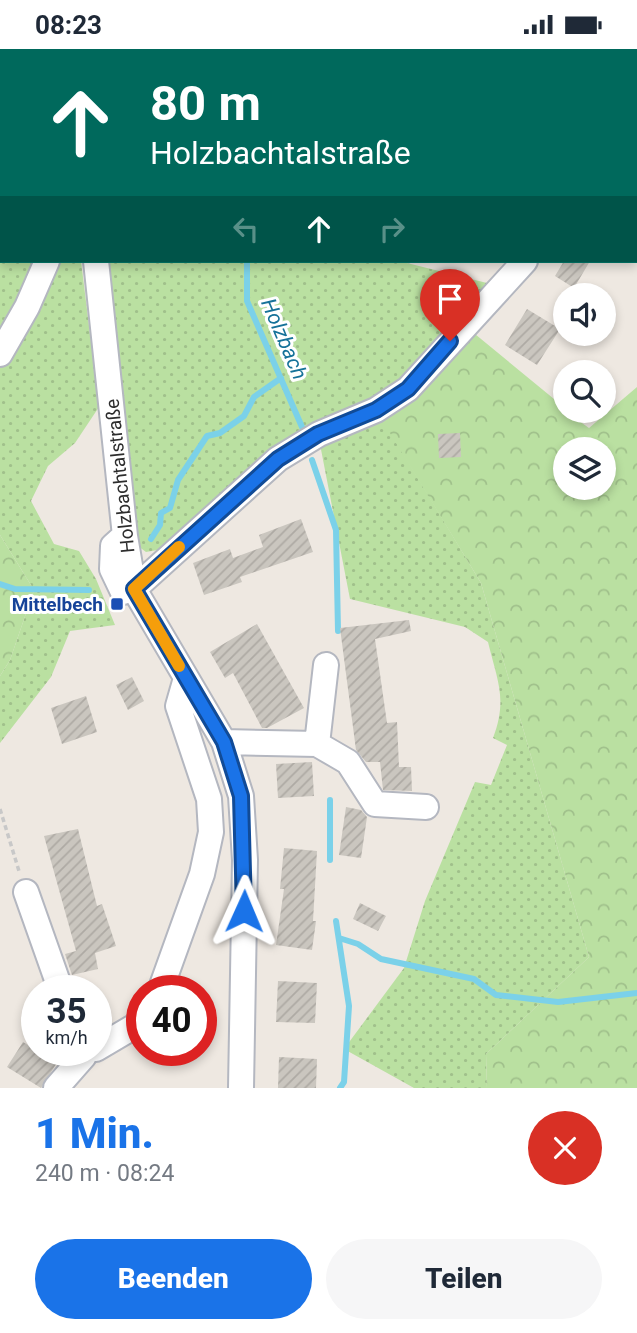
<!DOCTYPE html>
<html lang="de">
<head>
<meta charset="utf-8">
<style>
	body { margin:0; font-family:Roboto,sans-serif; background:#f6f6f7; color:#1f2937; height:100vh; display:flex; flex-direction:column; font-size:26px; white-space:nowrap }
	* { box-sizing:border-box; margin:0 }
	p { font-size:23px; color:#747a83 }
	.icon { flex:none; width:38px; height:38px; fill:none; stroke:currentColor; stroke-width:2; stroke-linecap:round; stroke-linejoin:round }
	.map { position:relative; height:1039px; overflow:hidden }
	.panel { display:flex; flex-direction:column; background:#fff; flex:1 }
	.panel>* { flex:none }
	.hud { position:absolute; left:0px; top:0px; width:637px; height:214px; box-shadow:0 4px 10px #0003; background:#00695c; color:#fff; overflow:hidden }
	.tools { position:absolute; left:553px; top:234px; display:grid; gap:14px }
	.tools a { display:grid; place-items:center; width:63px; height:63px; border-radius:50%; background:#fff; box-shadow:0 4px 10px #0003; font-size:35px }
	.speed { position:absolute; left:21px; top:926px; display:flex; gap:14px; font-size:35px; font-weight:700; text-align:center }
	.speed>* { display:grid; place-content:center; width:91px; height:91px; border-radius:50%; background:#fff; box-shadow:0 4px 10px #0003; line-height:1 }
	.speed small { font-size:18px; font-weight:400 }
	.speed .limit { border:10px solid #d22; background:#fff; color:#111 }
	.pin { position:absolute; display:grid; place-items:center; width:60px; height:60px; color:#fff; margin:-72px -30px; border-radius:50% 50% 50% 0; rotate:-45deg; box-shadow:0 0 7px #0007 }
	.pin .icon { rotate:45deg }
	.me { position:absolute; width:77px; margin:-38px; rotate:1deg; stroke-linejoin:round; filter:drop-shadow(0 0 5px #0008) }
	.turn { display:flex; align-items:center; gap:24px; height:147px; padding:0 35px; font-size:32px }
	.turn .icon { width:91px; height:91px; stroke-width:2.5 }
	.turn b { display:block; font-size:49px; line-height:60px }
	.lanes { display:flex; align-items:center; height:66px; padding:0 35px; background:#0003; justify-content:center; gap:35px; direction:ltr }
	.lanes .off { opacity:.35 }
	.round { display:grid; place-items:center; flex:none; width:74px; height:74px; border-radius:37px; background:#f6f6f7 }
	.summary { display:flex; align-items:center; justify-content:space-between; height:119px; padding:0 35px }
	h1 { font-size:42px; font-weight:800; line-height:52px; color:#1a73e8 }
	.primary-button { display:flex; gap:14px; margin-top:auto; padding:14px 35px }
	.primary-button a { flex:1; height:80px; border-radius:42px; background:#1a73e8; color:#fff; font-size:28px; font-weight:800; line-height:80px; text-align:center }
	.primary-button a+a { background:#f6f6f7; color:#1f2937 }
	.status { display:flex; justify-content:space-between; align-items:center; height:49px; padding:0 35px; background:#fff; direction:ltr }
	.status svg { height:19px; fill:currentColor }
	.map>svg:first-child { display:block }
</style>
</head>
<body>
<div class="status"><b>08:23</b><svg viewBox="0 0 49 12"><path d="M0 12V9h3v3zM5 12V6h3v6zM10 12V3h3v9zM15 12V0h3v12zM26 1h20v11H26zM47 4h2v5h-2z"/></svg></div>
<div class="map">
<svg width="637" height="1039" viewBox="0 0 637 1039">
	<defs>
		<pattern id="grass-dots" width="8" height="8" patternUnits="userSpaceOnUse" patternTransform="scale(1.75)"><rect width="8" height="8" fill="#bae0a1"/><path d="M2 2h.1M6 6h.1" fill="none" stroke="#a0c08b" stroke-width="1.8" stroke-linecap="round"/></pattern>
		<pattern id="forest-crowns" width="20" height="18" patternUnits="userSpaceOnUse" patternTransform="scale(1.75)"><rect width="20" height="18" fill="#bae0a1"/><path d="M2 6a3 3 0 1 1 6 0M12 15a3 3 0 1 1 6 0" fill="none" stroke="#a0c08b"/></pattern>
		<pattern id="building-hatch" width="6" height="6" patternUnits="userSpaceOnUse" patternTransform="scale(1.75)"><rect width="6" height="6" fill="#cac6bf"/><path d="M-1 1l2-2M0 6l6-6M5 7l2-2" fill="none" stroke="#aeaaa4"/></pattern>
	</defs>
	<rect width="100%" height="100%" fill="#eee8e1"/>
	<path fill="url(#grass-dots)" d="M0 0 43 2H2V212H81L99 358 75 394 48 417 31 452 54 495 79 502 96 530 115 576 70 582 51 628 0 694V627L10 611 34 541 0 486Z
		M181 0H637V102L635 2Z
		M108 212H399L499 237 377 361 481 534 589 908 486 1005 487 1039H414L344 1000 404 919 425 852 475 733 491 736 507 696 493 689C508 650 497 631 488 593L465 578 350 550 318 385 277 395 163 500 146 503 138 497Z"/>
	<path fill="url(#forest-crowns)" fill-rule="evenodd" d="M464 276 565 359V362L589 379 637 338V1039H487L486 1005 589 908 481 534 376 361ZM565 401H604V439H565Z
		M0 486 34 541 10 611 0 627Z"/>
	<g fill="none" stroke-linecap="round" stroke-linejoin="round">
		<path stroke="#7bd1e9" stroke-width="6" d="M143 2V0
			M247 212V252L302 378
			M312 411 336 481 338 582
			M151 490 160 476 161 464 170 459 178 431 207 387 220 384 244 367 254 348 281 329
			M0 535 15 540 89 541
			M330 811V751
			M336 872 349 957 344 1033 340 1039
			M339 889 358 895 381 910 474 930 496 946 558 953 637 944"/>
	</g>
	<path fill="url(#building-hatch)" d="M564 212H590L574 239 555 227Z
		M527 260 560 280 537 316 505 296Z
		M460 384 461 408 439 409 438 385Z
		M301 470 313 503 240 528 242 533 204 546 193 514 230 500 233 509 263 498 259 486Z
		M409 571 411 582 375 590 387 674 397 673 399 718H411L412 742 383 741 380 713H366L356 701 340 579Z
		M257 575 304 659 267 679H262L233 624 225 629 210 603Z
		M132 628 144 652 128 661 116 636Z
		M86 647 97 683 62 695 51 659Z
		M312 713 314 747 278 749 276 715Z
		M346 758 361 761 367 768 361 809 339 806Z
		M78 780 97 857 102 855 116 897 95 904 98 920 72 926 65 905 76 902 44 787Z
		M284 799 317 802 313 872H316L312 901 276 896 284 840H280Z
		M360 854 386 867 378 882 353 870Z
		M278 932 317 934 315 974 276 973Z
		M23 993 36 1001H65L41 1039 7 1018Z
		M279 1008 317 1010 316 1039H278Z"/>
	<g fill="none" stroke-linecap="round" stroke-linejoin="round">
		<g stroke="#b4b7c0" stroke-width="28">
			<path id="minor" d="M58 0V2
				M498 2V0
				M635 103 637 102
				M96 212 125 487 134 540 224 693 241 747 245 811 241 1039
				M0 305 27 258 47 212
				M123 488 113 497 112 520 123 543 134 540 278 410 319 385 376 361 408 340 525 212
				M224 693 317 695 326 616
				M317 695 348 713 375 755 426 758
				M26 843 61 942
				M160 942 202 825 211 783 209 750 178 657 186 629
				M96 1000 135 977 142 968
				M56 1039 84 1007 82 1001"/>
		</g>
		<path stroke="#c8c8c8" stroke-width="3.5" stroke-dasharray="5 3.5" stroke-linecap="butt" d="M0 760 19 822"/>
		<use href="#minor" stroke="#fff" stroke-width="24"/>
	</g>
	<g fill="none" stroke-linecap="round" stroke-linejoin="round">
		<g stroke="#114b97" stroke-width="18">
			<path id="route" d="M244 862 241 747 224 693 134 540 278 410 318 385 376 361 408 340 450 292"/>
		</g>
		<use href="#route" stroke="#1a73e8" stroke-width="12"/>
		<path stroke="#f59e0b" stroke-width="12" d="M179 617 134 540 179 498"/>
	</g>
	<rect fill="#1a4fb4" stroke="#fff" stroke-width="2.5" x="110" y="548" width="14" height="14" rx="3.5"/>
	<g text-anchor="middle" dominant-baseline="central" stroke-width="6" stroke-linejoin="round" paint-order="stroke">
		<g font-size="19" fill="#2d2d2d" stroke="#fff">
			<text transform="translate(120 427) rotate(-96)">Holzbachtalstraße</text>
		</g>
		<g font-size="19" font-weight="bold" fill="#164399" stroke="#fff" text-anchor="end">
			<text x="103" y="555">Mittelbech</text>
		</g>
		<g font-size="21" font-style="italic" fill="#167299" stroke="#fff">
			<text transform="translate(284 290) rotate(67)">Holzbach</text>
		</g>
	</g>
</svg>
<div class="tools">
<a><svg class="icon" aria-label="sound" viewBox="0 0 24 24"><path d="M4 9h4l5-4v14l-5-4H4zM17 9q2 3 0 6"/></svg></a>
<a><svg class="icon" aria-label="search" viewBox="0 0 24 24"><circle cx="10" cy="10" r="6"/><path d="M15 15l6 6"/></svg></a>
<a><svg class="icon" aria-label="layers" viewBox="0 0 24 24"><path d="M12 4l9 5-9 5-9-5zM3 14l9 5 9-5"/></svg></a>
</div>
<div class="speed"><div>35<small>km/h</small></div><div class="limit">40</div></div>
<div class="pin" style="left:450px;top:292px;background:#d93025"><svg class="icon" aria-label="arrive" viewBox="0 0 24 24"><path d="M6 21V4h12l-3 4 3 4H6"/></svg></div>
<svg class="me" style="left:244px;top:862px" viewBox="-20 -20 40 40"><path d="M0-17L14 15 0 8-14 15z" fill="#1a73e8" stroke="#fff" stroke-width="4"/></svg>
<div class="hud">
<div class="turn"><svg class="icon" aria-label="ahead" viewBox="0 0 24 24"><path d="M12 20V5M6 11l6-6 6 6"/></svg><div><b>80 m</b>Holzbachtalstraße</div></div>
<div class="lanes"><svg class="icon off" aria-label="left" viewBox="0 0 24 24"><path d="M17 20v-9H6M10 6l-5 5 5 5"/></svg><svg class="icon" aria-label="ahead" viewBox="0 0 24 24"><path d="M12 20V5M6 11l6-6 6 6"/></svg><svg class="icon off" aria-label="right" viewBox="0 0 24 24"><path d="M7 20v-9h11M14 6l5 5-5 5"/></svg></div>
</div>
</div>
<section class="panel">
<div class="summary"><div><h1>1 Min.</h1><p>240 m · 08:24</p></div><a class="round" style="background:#d93025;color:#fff"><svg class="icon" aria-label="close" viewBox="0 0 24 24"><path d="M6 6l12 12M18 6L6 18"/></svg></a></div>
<div class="primary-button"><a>Beenden</a><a>Teilen</a></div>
</section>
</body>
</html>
